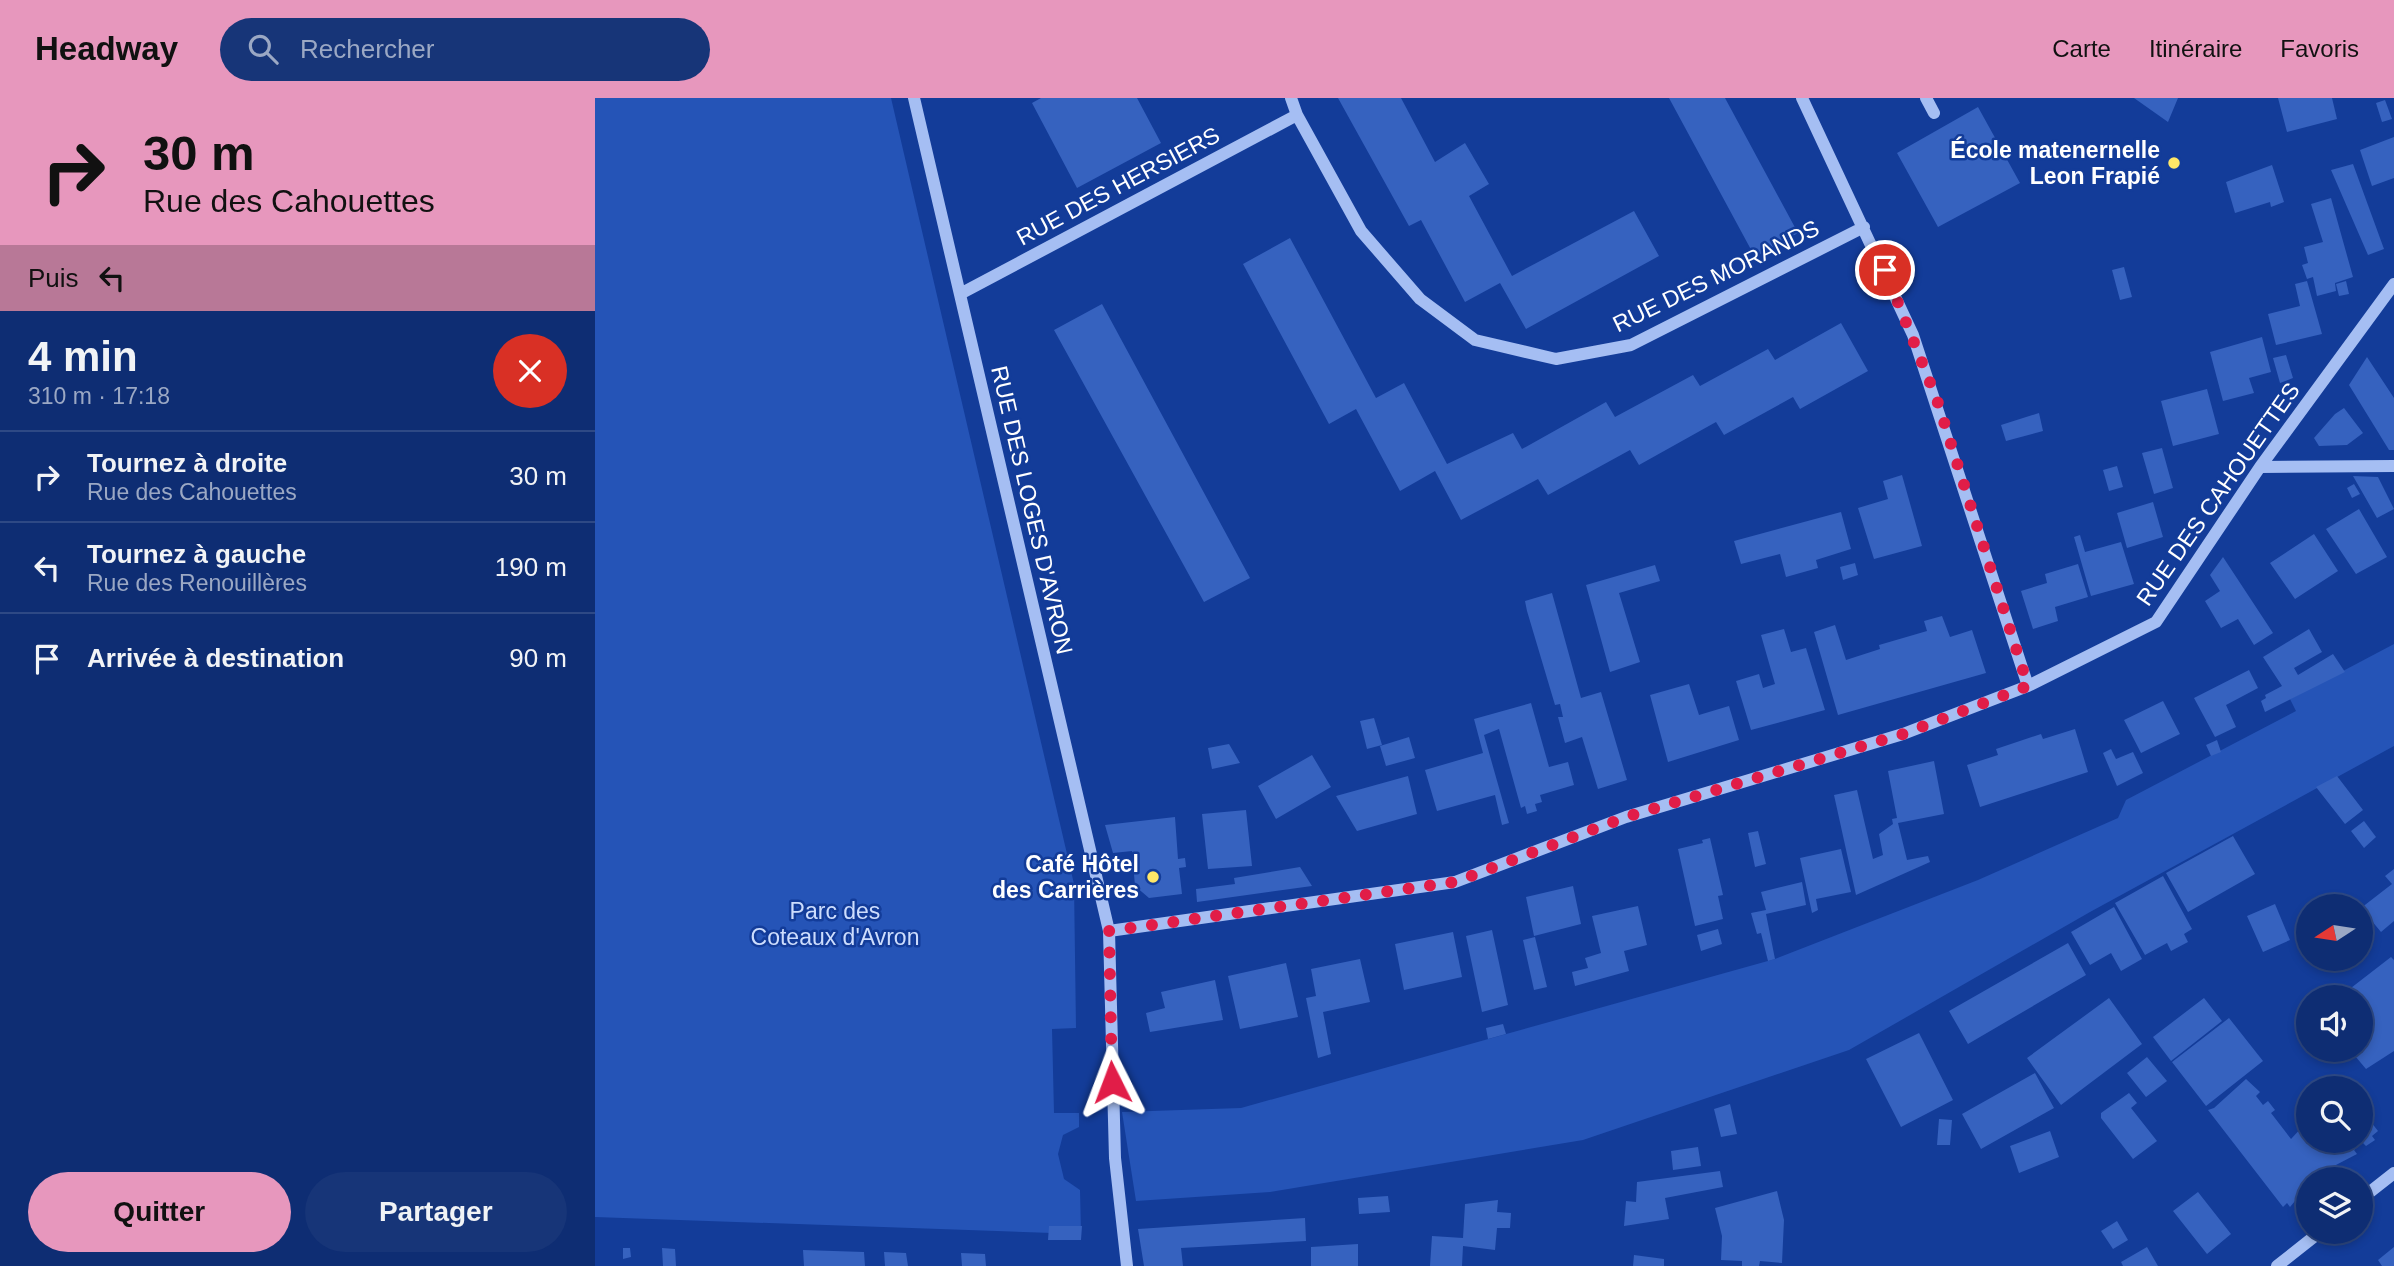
<!DOCTYPE html>
<html lang="fr">
<head>
<meta charset="utf-8">
<style>
	body { margin:0; font-family:Helvetica,sans-serif; background:#173578; color:#f1f3f6; height:100vh; display:flex; flex-direction:column; font-size:26px; white-space:nowrap }
	* { box-sizing:border-box; margin:0 }
	p { font-size:23px; color:#9ba8c4 }
	.icon { flex:none; width:38px; height:38px; fill:none; stroke:currentColor; stroke-width:2; stroke-linecap:round; stroke-linejoin:round }
	.map { position:relative; flex:1; overflow:hidden }
	.side { display:flex; flex-direction:column; background:#0e2d73; width:595px }
	.side>* { flex:none }
	.top-card { background:#e797bd; color:#111; overflow:hidden }
	.needle { width:46px; rotate:258deg }
	.tools { position:absolute; left:1701px; top:796px; display:grid; gap:14px }
	.tools a { display:grid; place-items:center; width:77px; height:77px; border-radius:50%; background:#0e2d73; box-shadow:0 4px 10px #0003,0 0 0 2px #2e4985; font-size:35px }
	.pin { position:absolute; display:grid; place-items:center; width:60px; height:60px; color:#fff; margin:-30px; border:4px solid #fff; border-radius:50%; box-shadow:0 2px 7px #0007 }
	.me { position:absolute; width:77px; margin:-38px; rotate:357deg; stroke-linejoin:round; filter:drop-shadow(0 0 5px #0008) }
	.turn { display:flex; align-items:center; gap:24px; height:147px; padding:0 28px; font-size:32px }
	.turn .icon { width:91px; height:91px; stroke-width:2.5 }
	.turn b { display:block; font-size:49px; line-height:60px }
	.then { display:flex; align-items:center; height:66px; padding:0 28px; background:#0003; gap:14px; font-size:26px }
	.round { display:grid; place-items:center; flex:none; width:74px; height:74px; border-radius:37px; background:#173578 }
	.summary { display:flex; align-items:center; justify-content:space-between; height:119px; padding:0 28px }
	h1 { font-size:42px; font-weight:700; line-height:52px }
	.action { display:flex; gap:14px; margin-top:auto; padding:14px 28px }
	.action a { flex:1; height:80px; border-radius:42px; background:#e797bd; color:#111; font-size:28px; font-weight:700; line-height:80px; text-align:center }
	.action a+a { background:#173578; color:#f1f3f6 }
	ul { padding:0; list-style:none }
	li { display:flex; align-items:center; gap:21px; height:91px; padding:0 28px; border-top:2px solid #2e4985 }
	li div { flex:1 }
	li b { display:block; font-size:26px }
	li em { font-style:normal }
	header { display:flex; align-items:center; gap:42px; box-sizing:border-box; height:98px; padding:0 35px; background:#e797bd; color:#111 }
	header strong { font-size:33px }
	nav { display:flex; gap:38px; margin-inline-start:auto; font-size:24px }
	.search { width:490px; height:63px; background:#173578; display:flex; align-items:center; gap:18px; box-sizing:border-box; padding:0 24px; border-radius:38px; color:#9ba8c4; font-size:26px }
	main { display:flex; flex:1; min-height:0 }
	.map>svg:first-child { display:block }
</style>
</head>
<body>
<header>
<strong>Headway</strong>
<div class="search"><svg class="icon" aria-label="search" viewBox="0 0 24 24"><circle cx="10" cy="10" r="6"/><path d="M15 15l6 6"/></svg>Rechercher</div>
<nav><a>Carte</a><a>Itinéraire</a><a>Favoris</a></nav>
</header>
<main>
<section class="side">
<div class="top-card">
<div class="turn"><svg class="icon" aria-label="right" viewBox="0 0 24 24"><path d="M7 20v-9h11M14 6l5 5-5 5"/></svg><div><b>30 m</b>Rue des Cahouettes</div></div>
<div class="then">Puis<svg class="icon" aria-label="left" viewBox="0 0 24 24"><path d="M17 20v-9H6M10 6l-5 5 5 5"/></svg></div>
</div>
<div class="summary"><div><h1>4 min</h1><p>310 m · 17:18</p></div><a class="round" style="background:#d93025;color:#fff"><svg class="icon" aria-label="close" viewBox="0 0 24 24"><path d="M6 6l12 12M18 6L6 18"/></svg></a></div>
<ul>
<li><svg class="icon" aria-label="right" viewBox="0 0 24 24"><path d="M7 20v-9h11M14 6l5 5-5 5"/></svg><div><b>Tournez à droite</b><p>Rue des Cahouettes</p></div><em>30 m</em></li>
<li><svg class="icon" aria-label="left" viewBox="0 0 24 24"><path d="M17 20v-9H6M10 6l-5 5 5 5"/></svg><div><b>Tournez à gauche</b><p>Rue des Renouillères</p></div><em>190 m</em></li>
<li><svg class="icon" aria-label="arrive" viewBox="0 0 24 24"><path d="M6 21V4h12l-3 4 3 4H6"/></svg><div><b>Arrivée à destination</b></div><em>90 m</em></li>
</ul>
<div class="action"><a>Quitter</a><a>Partager</a></div>
</section>
<div class="map">
<svg width="1799" height="1168" viewBox="0 0 1799 1168">
	<rect width="100%" height="100%" fill="#133c99"/>
	<path fill="#2554b7" d="M0 0H296L479 786 481 930 457 931 459 1015H484V1029L468 1037 463 1056 469 1081 485 1092 486 1136 0 1119Z
		M1799 546V648L1495 814 1254 952 988 1042 675 1094 541 1103 527 1014 646 1010 1180 861 1383 782 1523 720 1531 702 1701 613 1695 601Z"/>
	<path fill="#3662bf" d="M446 0H542L566 45 482 90 437 5Z
		M743 0H806L840 64 870 45 894 86 874 98 917 178 1039 113 1064 158 931 231 905 185 870 204 826 122 814 128Z
		M1074 0H1130L1203 135 1160 159Z
		M1539 0H1583L1573 24Z
		M1683 0H1737L1742 21 1692 34Z
		M1790 2 1797 21 1787 24 1781 5Z
		M1383 9 1425 85 1343 129 1302 55Z
		M1799 39V80L1777 88 1765 52Z
		M1758 66 1789 151 1773 157 1736 72Z
		M1677 67 1689 104 1676 109 1675 104 1640 115 1631 84Z
		M1736 100 1758 179 1740 185 1741 193 1722 198 1718 179 1712 181 1707 167 1713 165 1709 149 1728 144 1716 106Z
		M695 140 781 300 809 285 852 366 918 335 927 351 1011 304 1020 319 1098 277 1105 288 1173 251 1180 262 1246 225 1273 273 1205 311 1198 299 1129 337 1121 324 1044 367 1035 352 953 397 943 381 866 422 840 373 805 393 761 311 734 326 648 166Z
		M1529 169 1537 199 1525 202 1517 172Z
		M1712 183 1727 236 1681 247 1673 216 1705 208 1700 186Z
		M1751 183 1754 196 1744 198 1741 186Z
		M507 206 655 480 609 504 459 232Z
		M1667 239 1676 274 1654 280 1659 295 1628 303 1615 254Z
		M1691 257 1698 280 1685 285 1678 260Z
		M1772 259 1799 300V352H1794L1754 287Z
		M1612 291 1624 336 1578 348 1566 303Z
		M1749 310 1768 335 1752 347 1724 348 1719 340 1740 316Z
		M1444 315 1448 333 1411 343 1406 327Z
		M1567 350 1578 390 1559 396 1547 355Z
		M1522 368 1528 389 1514 393 1508 372Z
		M1307 377 1327 448 1279 461 1263 410 1293 401 1288 383Z
		M1758 378 1783 379 1799 411 1782 420Z
		M1759 386 1765 396 1757 400 1752 390Z
		M1558 404 1568 439 1532 450 1522 415Z
		M1764 411 1792 459 1761 476 1731 431Z
		M1246 414 1256 451 1221 462 1223 470 1191 479 1185 456 1146 466 1139 443Z
		M1719 436 1743 473 1700 501 1675 465Z
		M1485 437 1490 454 1526 444 1539 486 1496 498 1479 439Z
		M1628 459 1678 535 1659 547 1643 521 1626 530 1610 503 1625 493 1615 477Z
		M1260 465 1263 477 1248 482 1245 469Z
		M1483 466 1493 499 1460 509 1463 523 1438 531 1426 493 1452 485 1450 476Z
		M1060 467 1065 483 1024 495 1045 564 1015 574 991 487Z
		M957 495 986 600 1006 594 1032 682 1003 691 987 639 970 645 963 619H968L965 606 960 607 932 513 930 503Z
		M1347 518 1355 539 1377 532 1391 575 1243 617 1219 534 1240 527 1251 562 1285 551 1284 547 1332 533 1329 523Z
		M1189 531 1196 554 1211 550 1230 612 1156 632 1141 583 1164 576 1168 590 1180 586 1166 537Z
		M1714 531 1727 554 1699 570 1703 577 1738 556 1750 574 1670 614 1666 603 1671 600 1670 597 1687 588 1668 559Z
		M1654 572 1663 590 1631 607 1641 629 1620 639 1599 600Z
		M1094 586 1104 617 1134 608 1144 642 1073 664 1055 597Z
		M1568 603 1585 636 1546 655 1529 622Z
		M936 605 954 669 973 664 979 687 945 697 947 704 940 706 942 713 932 716 930 708 926 710 904 631 889 637 914 725 907 727 900 697 842 713 830 672 888 655 879 621Z
		M779 620 787 647 772 651 765 623Z
		M1480 631 1493 674 1385 709 1372 667 1403 657 1401 651 1446 636 1448 641Z
		M814 639 820 660 791 668 785 648Z
		M1622 642 1626 654 1616 658 1611 647Z
		M634 646 645 665 617 671 613 650Z
		M1516 651 1521 661 1538 654 1548 675 1522 688 1508 655Z
		M717 657 736 689 681 721 663 688Z
		M1339 663 1349 716 1303 725 1312 762 1333 758 1335 764 1261 797 1239 697 1262 692 1278 761 1288 757 1284 736 1298 726 1297 721 1302 720 1293 673Z
		M813 678 822 716 762 733 741 698Z
		M1742 678 1768 712 1750 726 1721 689Z
		M651 712 657 768 613 771 607 716Z
		M580 719 583 761 590 760 591 769 584 770 587 796 554 800 540 788 537 753 518 755 510 727Z
		M1769 723 1781 739 1769 750 1756 733Z
		M1163 733 1171 766 1160 769 1153 735Z
		M1638 738 1660 776 1593 814 1571 775Z
		M1115 740 1128 797 1123 798 1128 821 1100 828 1083 751 1108 745 1107 742Z
		M1246 751 1256 794 1221 801 1223 812 1217 815 1205 760Z
		M705 769 717 788 602 804 601 791 640 786 639 780Z
		M1799 771V823L1786 834 1766 810 1797 786 1790 778Z
		M1568 778 1597 831 1589 836 1593 844 1576 853 1572 845 1550 857 1520 805Z
		M1207 784 1211 807 1171 816 1180 861 1173 863 1166 835 1162 836 1156 815 1171 812 1166 794Z
		M978 788 986 826 939 838 931 799Z
		M1680 806 1695 842 1668 854 1652 818Z
		M1043 808 1052 847 1029 853 1034 873 980 888 977 874 993 870 990 860 1006 855 997 818Z
		M1519 809 1547 861 1526 873 1516 855 1495 867 1476 834Z
		M1123 831 1127 846 1106 853 1102 837Z
		M897 832 913 907 887 914 871 838Z
		M858 834 867 879 809 892 800 846Z
		M940 839 952 889 939 892 928 842Z
		M1473 845 1491 877 1373 946 1354 913Z
		M1796 859 1799 862V953L1771 971 1755 952H1766V900H1743Z
		M765 861 775 904 728 914 736 956 723 960 711 900 721 898 716 871Z
		M691 865 703 919 645 931 633 878Z
		M620 882 628 922 555 934 551 915 570 910 566 894Z
		M1514 900 1547 946 1466 1007 1432 960Z
		M1609 900 1627 923 1576 963 1558 939Z
		M1634 920 1668 963 1611 1008 1577 964Z
		M908 926 911 936 893 941 891 930Z
		M1324 935 1358 1002 1306 1029 1271 961Z
		M1552 959 1572 983 1551 999 1532 975Z
		M1440 975 1459 1010 1386 1051 1367 1016Z
		M1651 981 1665 994 1661 998 1668 1007 1673 1003 1680 1012 1676 1015 1696 1041 1708 1028 1710 1031 1713 1028V1043H1766V1011L1783 1033 1777 1038 1780 1042 1771 1048 1768 1045 1759 1052 1762 1056 1739 1068 1742 1071 1733 1079 1729 1076 1723 1082H1713V1094L1710 1091 1695 1109 1692 1105 1688 1109 1613 1012 1619 1010Z
		M1534 995 1542 1005 1536 1010 1562 1043 1538 1061 1506 1020V1015Z
		M1135 1006 1142 1036 1126 1039 1119 1011Z
		M1344 1021 1357 1022 1355 1047H1342Z
		M1455 1033 1464 1059 1424 1075 1415 1048Z
		M1103 1049 1106 1068 1078 1072 1076 1053Z
		M1125 1073 1128 1089 1070 1100 1074 1121 1029 1128 1031 1103 1041 1104 1042 1084Z
		M1182 1093 1189 1122 1187 1165 1165 1163 1164 1168H1147V1163L1126 1162 1127 1138 1120 1110Z
		M1603 1094 1636 1136 1612 1156 1578 1113Z
		M793 1098 795 1114 764 1116 763 1100Z
		M903 1102 902 1114 916 1115 915 1130H902L900 1152 868 1148 867 1168H835L837 1138 868 1140 870 1106Z
		M710 1120 711 1143 586 1150 588 1168H549L543 1131Z
		M1522 1123 1533 1142 1518 1151 1506 1133Z
		M454 1128H487L486 1142H453Z
		M763 1146V1168H716V1149Z
		M1552 1149 1563 1168H1528L1526 1164Z
		M1799 1149V1168H1787L1783 1162Z
		M28 1150H35L36 1159 28 1161Z
		M67 1150 80 1151 81 1168H68Z
		M208 1152 269 1154 270 1168H209Z
		M289 1154 311 1155 313 1168H290Z
		M366 1155 390 1156 391 1168H367Z
		M1039 1157 1069 1161V1168H1038Z"/>
	<g fill="none" stroke-linecap="round" stroke-linejoin="round">
		<path stroke="#a5bef3" stroke-width="12" d="M319 0 514 833 520 1060 532 1168
			M696 0 702 17 766 133 825 201 880 242 961 261 1036 247 1269 129
			M1207 0 1318 237 1433 588
			M1331 0 1339 15
			M365 196 702 17
			M1665 369 1799 368
			M514 833 860 784 1031 719 1308 636 1433 588 1561 524 1665 369 1799 186
			M1766 1101 1799 1075
			M1682 1168 1725 1134"/>
	</g>
	<g fill="none" stroke-linecap="round" stroke-linejoin="round">
		<path stroke="#e11d48" stroke-width="12" stroke-dasharray="0 21.6" d="M517 984 514 833 860 784 1031 719 1308 636 1433 588 1342 302 1290 172"/>
	</g>
	<g fill="#ffe767" stroke="#133c99" stroke-width="2.5">
		<circle cx="1579" cy="65" r="7"/>
		<circle cx="558" cy="779" r="7"/>
	</g>
	<g text-anchor="middle" dominant-baseline="central" stroke-width="5" stroke-linejoin="round" paint-order="stroke">
		<g font-size="23" font-weight="bold" fill="#fff" stroke="#133c99" text-anchor="end">
			<text x="1565" y="52">École matenernelle<tspan x="1565" dy="26">Leon Frapié</tspan></text>
			<text x="544" y="766">Café Hôtel<tspan x="544" dy="26">des Carrières</tspan></text>
		</g>
		<g font-size="23" fill="#fff" stroke="#133c99">
			<text transform="translate(523 88) rotate(-28)">RUE DES HERSIERS</text>
			<text transform="translate(1121 178) rotate(-26)">RUE DES MORANDS</text>
			<text transform="translate(1623 396) rotate(-55)">RUE DES CAHOUETTES</text>
			<text transform="translate(437 412) rotate(77)">RUE DES LOGES D'AVRON</text>
		</g>
		<g font-size="23" fill="#cdddfd" stroke="#133c99">
			<text x="240" y="813">Parc des<tspan x="240" dy="26">Coteaux d'Avron</tspan></text>
		</g>
	</g>
</svg>
<div class="tools">
<a><svg class="needle" viewBox="-14 -14 28 28"><path d="M0-13l5 13h-10z" fill="#e53935"/><path d="M0 13l5-13h-10z" fill="#9ba8c4"/></svg></a>
<a><svg class="icon" aria-label="sound" viewBox="0 0 24 24"><path d="M4 9h4l5-4v14l-5-4H4zM17 9q2 3 0 6"/></svg></a>
<a><svg class="icon" aria-label="search" viewBox="0 0 24 24"><circle cx="10" cy="10" r="6"/><path d="M15 15l6 6"/></svg></a>
<a><svg class="icon" aria-label="layers" viewBox="0 0 24 24"><path d="M12 4l9 5-9 5-9-5zM3 14l9 5 9-5"/></svg></a>
</div>
<div class="pin" style="left:1290px;top:172px;background:#d93025"><svg class="icon" aria-label="arrive" viewBox="0 0 24 24"><path d="M6 21V4h12l-3 4 3 4H6"/></svg></div>
<svg class="me" style="left:517px;top:984px" viewBox="-20 -20 40 40"><path d="M0-17L14 15 0 8-14 15z" fill="#e11d48" stroke="#fff" stroke-width="4"/></svg>
</div>
</main>
</body>
</html>
